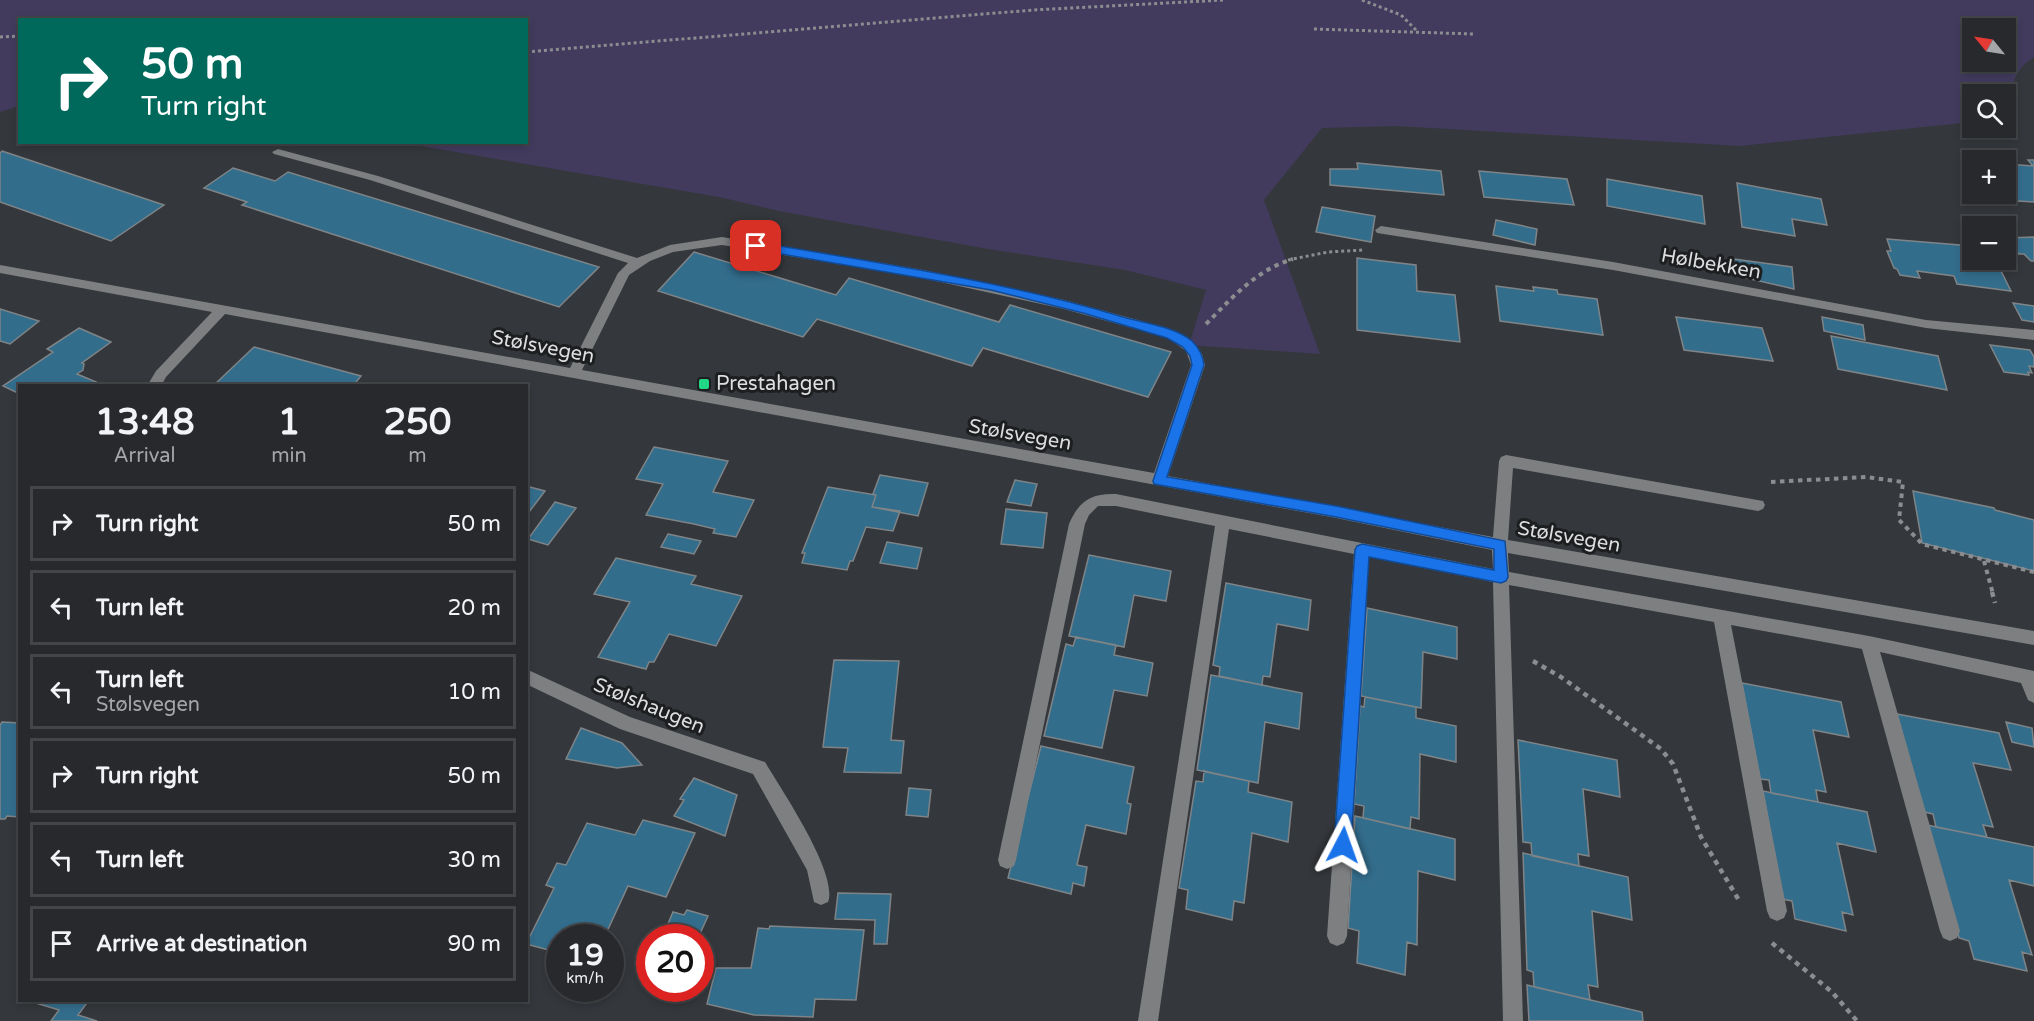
<!DOCTYPE html>
<html lang="en">
<head>
<meta charset="utf-8">
<style>
	body { margin:0; font-family:"Varela Round",sans-serif; background:#333538; color:#f1f3f6; height:100vh; display:flex; flex-direction:column; font-size:22px; white-space:nowrap }
	* { box-sizing:border-box; margin:0 }
	p { font-size:20px; color:#a4a6a9 }
	.icon { flex:none; width:33px; height:33px; fill:none; stroke:currentColor; stroke-width:2; stroke-linecap:round; stroke-linejoin:round }
	.map { position:relative; flex:1; overflow:hidden }
	.details { position:absolute; left:18px; top:384px; width:510px; height:618px; display:flex; flex-direction:column; background:#27292c; border-radius:0px; box-shadow:0 3px 9px #0003,0 0 0 2px #434548 }
	.details>* { flex:none }
	.top-card { position:absolute; left:18px; top:18px; width:510px; height:126px; border-radius:0px; box-shadow:0 3px 9px #0003,0 0 0 2px #434548; background:#00695c; color:#fff; overflow:hidden }
	.needle { width:39px; rotate:300deg }
	.fabs { position:absolute; left:1962px; top:18px; display:grid; gap:12px }
	.fabs a { display:grid; place-items:center; width:54px; height:54px; border-radius:0px; background:#27292c; box-shadow:0 3px 9px #0003,0 0 0 2px #434548; font-size:30px }
	.speed { position:absolute; left:546px; top:924px; display:flex; gap:12px; font-size:30px; font-weight:700; text-align:center }
	.speed>* { display:grid; place-content:center; width:78px; height:78px; border-radius:50%; background:#27292c; box-shadow:0 3px 9px #0003,0 0 0 2px #434548; line-height:1 }
	.speed small { font-size:15px; font-weight:400 }
	.speed .limit { border:9px solid #d22; background:#fff; color:#111 }
	.pin { position:absolute; display:grid; place-items:center; width:51px; height:51px; color:#fff; margin:-26px; border-radius:12px; box-shadow:0 3px 9px #0006 }
	.me { position:absolute; width:66px; margin:-33px; rotate:4deg; stroke-linejoin:round; filter:drop-shadow(0 0 4px #0008) }
	.turn { display:flex; align-items:center; gap:21px; height:126px; padding:0 24px; font-size:27px }
	.turn .icon { width:78px; height:78px; stroke-width:2.5 }
	.turn b { display:block; font-size:42px; line-height:51px }
	.eta { display:flex; justify-content:space-evenly; align-items:center; height:102px; text-align:center }
	.eta b { font-size:36px; font-weight:700; line-height:42px }
	ul { padding:0; list-style:none }
	li { display:flex; align-items:center; gap:18px; height:75px; margin:0 12px 9px; padding:0 12px; border:3px solid #434548; border-radius:0px }
	li div { flex:1 }
	li b { display:block; font-size:22px }
	li em { font-style:normal }
	.map>svg:first-child { display:block }
</style>
</head>
<body>
<div class="map">
<svg width="2034" height="1021" viewBox="0 0 2034 1021">
	<rect width="100%" height="100%" fill="#34373b"/>
	<path fill="#423b5e" fill-rule="evenodd" d="M0 0H2034V57C2010 73 2010 91 2014 117L2006 118V94H1972V122L1740 146 1396 126 1322 128 1264 200 1320 354 1189 345 1206 290 1125 270 988 249 779 211 719 197 403 143 526 142V20H20L19 106 0 112ZM1972 28H2006V62H1972Z"/>
	<path fill="#336d8c" stroke="#7f8487" stroke-width="1.5" d="M2 151 164 205 111 241 0 202V153Z
		M2028 160H2034V202L2001 200 1995 194H2006V164L2033 166Z
		M1357 163 1441 171 1444 195 1330 185V169H1358Z
		M233 168 275 181 288 172 599 267 559 307 242 205 247 202 204 188Z
		M1479 171 1567 179 1574 205 1484 197Z
		M1607 179 1702 196 1705 224 1607 206Z
		M1737 183 1821 199 1827 225 1792 219 1795 236 1742 227Z
		M1322 207 1375 216 1371 242 1316 232Z
		M1496 220 1537 229 1535 245 1493 235Z
		M2034 237V261H2031L2024 254H2019L2006 238Z
		M1887 239 1972 246V260H1991L1999 267 2011 291 1957 284 1954 276 1917 271 1920 278 1900 275 1897 269 1894 268 1887 251H1891Z
		M694 252 836 295 849 278 999 322 1010 305 1171 352 1148 397 983 348 972 366 817 319 803 337 658 291Z
		M1357 258 1416 265 1417 291 1455 295 1460 342 1357 330Z
		M1734 259 1792 267 1794 289 1737 276Z
		M1496 286 1534 291 1533 287 1557 290 1558 294 1597 299 1603 335 1500 321Z
		M2013 303 2034 306V322L2022 320Z
		M0 309 39 321 10 344 0 341Z
		M1676 317 1762 328 1773 361 1684 350Z
		M1822 317 1863 325 1865 340 1824 331Z
		M79 328 111 342 82 363 84 364 83 370 77 374 96 382 91 386H20V394L3 386 53 352 47 349Z
		M1831 336 1938 356 1947 390 1838 369Z
		M1990 345 2030 350 2034 357V367L2029 366 2032 373 2028 372 2029 375 2004 372Z
		M254 347 361 376 353 386H213Z
		M654 447 728 461 713 492 754 500 736 537 713 533 715 529 694 524 646 515 663 484 636 479Z
		M880 475 928 483 918 516 872 507 876 495 873 494Z
		M1015 480 1037 484 1031 506 1007 502Z
		M526 486 545 491 526 516Z
		M828 487 876 495 872 507 900 511 893 531 866 527 853 561H850L847 570 802 563 805 553H802Z
		M1913 491 1994 508 1995 510 2034 520V571L1922 543Z
		M555 502 576 508 548 545 528 539Z
		M1006 509 1047 513 1043 548 1001 544Z
		M668 534 701 541 694 554 661 547Z
		M887 542 922 548 917 569 880 563Z
		M1089 555 1171 571 1166 601 1134 595 1124 647 1069 636Z
		M616 558 696 576 691 584 742 596 716 646 669 634 654 662H649L646 669 598 657 630 602 594 594Z
		M1226 583 1311 600 1308 630 1277 624 1270 677 1263 676 1262 685 1219 676 1220 667 1213 665Z
		M1367 608 1457 627V659L1423 652 1421 708 1361 696Z
		M1076 637 1116 645 1114 655 1153 663 1147 696 1114 690 1102 748 1044 736 1066 644 1073 646Z
		M834 660 899 661 891 740 904 741 901 773 844 772 848 748 823 747Z
		M1211 675 1302 693 1299 729 1265 722 1258 783 1197 770Z
		M1742 683 1841 702 1849 737 1813 730 1826 792 1816 790 1818 802 1771 793 1769 780 1760 779Z
		M1365 697 1416 707V718L1456 726V762L1420 754 1419 819 1411 817 1410 829 1363 818 1364 806 1354 804 1360 706 1364 707Z
		M1897 714 1999 733 2011 770 1973 763 1993 827 1983 825 1987 837 1936 827 1933 814 1924 812Z
		M2 722 20 723V817L7 816 5 819H0V725Z
		M2006 722 2032 728 2034 747 2012 742Z
		M581 728 622 743 642 765 617 768 566 759Z
		M1518 740 1617 760 1620 797 1583 789 1589 856 1578 854 1579 866 1532 856 1531 843 1523 842Z
		M1041 746 1134 767 1127 803 1131 804 1126 834 1086 825 1077 865 1087 867 1084 886 1073 883 1071 894 1008 878Z
		M1204 771 1249 781 1248 792 1292 802 1288 842 1252 833 1244 903 1234 901 1232 920 1186 909 1188 890 1179 888 1196 781 1203 782Z
		M694 778 737 795 725 836 674 816 684 800 680 799Z
		M909 788 931 790 928 817 906 815Z
		M1763 791 1867 812 1876 852 1837 843 1853 915 1842 912 1846 931 1795 919 1792 901 1782 899Z
		M1355 816 1455 839V880L1418 871 1417 945 1407 942 1405 975 1357 963 1359 931 1348 928Z
		M643 820 695 833 666 897 628 886 604 938H560V953L526 944 554 888 546 885 557 863 566 865 587 823 635 835Z
		M1927 825 2034 847V886L2009 880 2032 955 2022 952 2027 971 1974 959 1969 941 1959 938Z
		M1523 853 1628 877 1632 920 1592 911 1598 987 1588 985 1590 1000 1534 987 1533 972 1527 970Z
		M838 893 891 894 887 944H874L875 920 835 919Z
		M687 910 708 916 698 938H662L673 912 684 915Z
		M770 926 864 930 856 1000 815 999 813 1017 754 1015 707 1004 716 968H751L758 928 769 929Z
		M1527 985 1642 1012 1643 1021H1529Z
		M26 1000H89L78 1015 97 1021H51L59 1010Z"/>
	<g fill="none" stroke-linecap="round" stroke-linejoin="round">
		<path stroke="#8b8d90" stroke-width="3" stroke-dasharray="3 3" stroke-linecap="butt" d="M1362 0 1401 15 1417 31
			M1314 29 1473 34
			M0 37 20 36
			M526 52 1033 10 1224 0
			M1288 260 1328 252 1364 250"/>
		<path stroke="#8b8d90" stroke-width="4" stroke-dasharray="4.5 4.5" stroke-linecap="butt" d="M1206 324C1233 297 1256 270 1293 259
			M1771 482 1866 477 1903 482 1899 520 1922 544 2034 572
			M1984 561 1993 594"/>
		<path stroke="#8b8d90" stroke-width="4.5" stroke-dasharray="5 5" stroke-linecap="butt" d="M1992 592 1995 603
			M1533 661 1561 677 1661 749 1673 764 1701 837 1740 902
			M1772 943 1832 992 1857 1021"/>
		<path fill="#7e7f81" fill-rule="evenodd" d="M278 149 378 176 637 258 670 245 722 237 918 269 1064 300 1167 328 1195 344 1202 354 1205 365 1168 476 1493 537 1499 461 1501 457 1506 455 1763 501 1765 505 1763 509 1758 511 1513 468 1508 540 2034 631V645L1508 553 1509 572 1869 636 2034 671V703L2028 700 2021 683 1880 652 1960 931 1957 938 1950 941 1943 938 1940 931 1862 649 1731 625 1787 911 1784 918 1777 921 1770 918 1767 911 1714 622 1509 585 1523 1021H1503L1493 582 1369 557 1347 936 1344 943 1337 946 1330 943 1327 936 1354 554 1229 529 1158 1021H1138L1215 526 1116 506H1098L1089 515 1085 524 1016 860 1014 866 1007 869 1000 866 998 860 1069 524C1079 501 1091 493 1116 494L1493 569 1492 550 1336 518 225 314 166 377 161 386H147L156 371 212 312 0 273V265L570 368 618 273 628 263 370 180 274 154 272 152ZM722 245 918 277 1064 309 1168 338 1186 351 1191 365 1154 473 582 370 629 275 650 261 673 252Z
			M1381 226 1613 262 1926 320 2034 330V340L1926 328 1613 270 1377 233 1375 230Z
			M526 669 630 717 765 762C781 789 839 874 828 902L821 905 814 902 807 870 753 774 620 729 526 684Z"/>
	</g>
	<path fill="#1a73e8" stroke="#114b97" stroke-width="1.5" d="M756 242C879 263 1003 281 1123 317 1145 323 1175 327 1192 341 1199 348 1203 356 1204 365L1167 477 1336 506 1505 541 1508 577 1506 581 1501 583 1369 557 1351 845 1349 851 1343 853 1337 851 1334 845 1355 550 1357 546 1362 544 1494 570V549L1336 517 1154 484 1153 481 1192 365 1190 356 1183 347 1167 338 1083 313 991 290 752 249V243Z"/>
	<rect fill="#21d887" stroke="#1d1e20" stroke-width="2" x="698" y="378" width="12" height="12" rx="3"/>
	<g text-anchor="middle" dominant-baseline="central" stroke-width="6" stroke-linejoin="round" paint-order="stroke">
		<g font-size="20" fill="#dcdee0" stroke="#1d1e20">
			<text transform="translate(1711 264) rotate(10)">Hølbekken</text>
			<text transform="translate(543 347) rotate(11)">Stølsvegen</text>
			<text transform="translate(1020 435) rotate(10)">Stølsvegen</text>
			<text transform="translate(1569 537) rotate(10)">Stølsvegen</text>
			<text transform="translate(649 706) rotate(22)">Stølshaugen</text>
		</g>
		<g font-size="20" fill="#dcdee0" stroke="#1d1e20" text-anchor="start">
			<text x="716" y="384">Prestahagen</text>
		</g>
	</g>
</svg>
<div class="fabs">
<a><svg class="needle" viewBox="-14 -14 28 28"><path d="M0-13l5 13h-10z" fill="#e53935"/><path d="M0 13l5-13h-10z" fill="#a4a6a9"/></svg></a>
<a><svg class="icon" aria-label="search" viewBox="0 0 24 24"><circle cx="10" cy="10" r="6"/><path d="M15 15l6 6"/></svg></a>
<a>+</a>
<a>−</a>
</div>
<div class="speed"><div>19<small>km/h</small></div><div class="limit">20</div></div>
<div class="pin" style="left:756px;top:246px;background:#d93025"><svg class="icon" aria-label="arrive" viewBox="0 0 24 24"><path d="M6 21V4h12l-3 4 3 4H6"/></svg></div>
<svg class="me" style="left:1343px;top:845px" viewBox="-20 -20 40 40"><path d="M0-17L14 15 0 8-14 15z" fill="#1a73e8" stroke="#fff" stroke-width="4"/></svg>
<div class="top-card">
<div class="turn"><svg class="icon" aria-label="right" viewBox="0 0 24 24"><path d="M7 20v-9h11M14 6l5 5-5 5"/></svg><div><b>50 m</b>Turn right</div></div>
</div>
<section class="details">
<div class="eta">
<div><b>13:48</b><p>Arrival</p></div>
<div><b>1</b><p>min</p></div>
<div><b>250</b><p>m</p></div>
</div>
<ul>
<li><svg class="icon" aria-label="right" viewBox="0 0 24 24"><path d="M7 20v-9h11M14 6l5 5-5 5"/></svg><div><b>Turn right</b></div><em>50 m</em></li>
<li><svg class="icon" aria-label="left" viewBox="0 0 24 24"><path d="M17 20v-9H6M10 6l-5 5 5 5"/></svg><div><b>Turn left</b></div><em>20 m</em></li>
<li><svg class="icon" aria-label="left" viewBox="0 0 24 24"><path d="M17 20v-9H6M10 6l-5 5 5 5"/></svg><div><b>Turn left</b><p>Stølsvegen</p></div><em>10 m</em></li>
<li><svg class="icon" aria-label="right" viewBox="0 0 24 24"><path d="M7 20v-9h11M14 6l5 5-5 5"/></svg><div><b>Turn right</b></div><em>50 m</em></li>
<li><svg class="icon" aria-label="left" viewBox="0 0 24 24"><path d="M17 20v-9H6M10 6l-5 5 5 5"/></svg><div><b>Turn left</b></div><em>30 m</em></li>
<li><svg class="icon" aria-label="arrive" viewBox="0 0 24 24"><path d="M6 21V4h12l-3 4 3 4H6"/></svg><div><b>Arrive at destination</b></div><em>90 m</em></li>
</ul>
</section>
</div>
</body>
</html>
